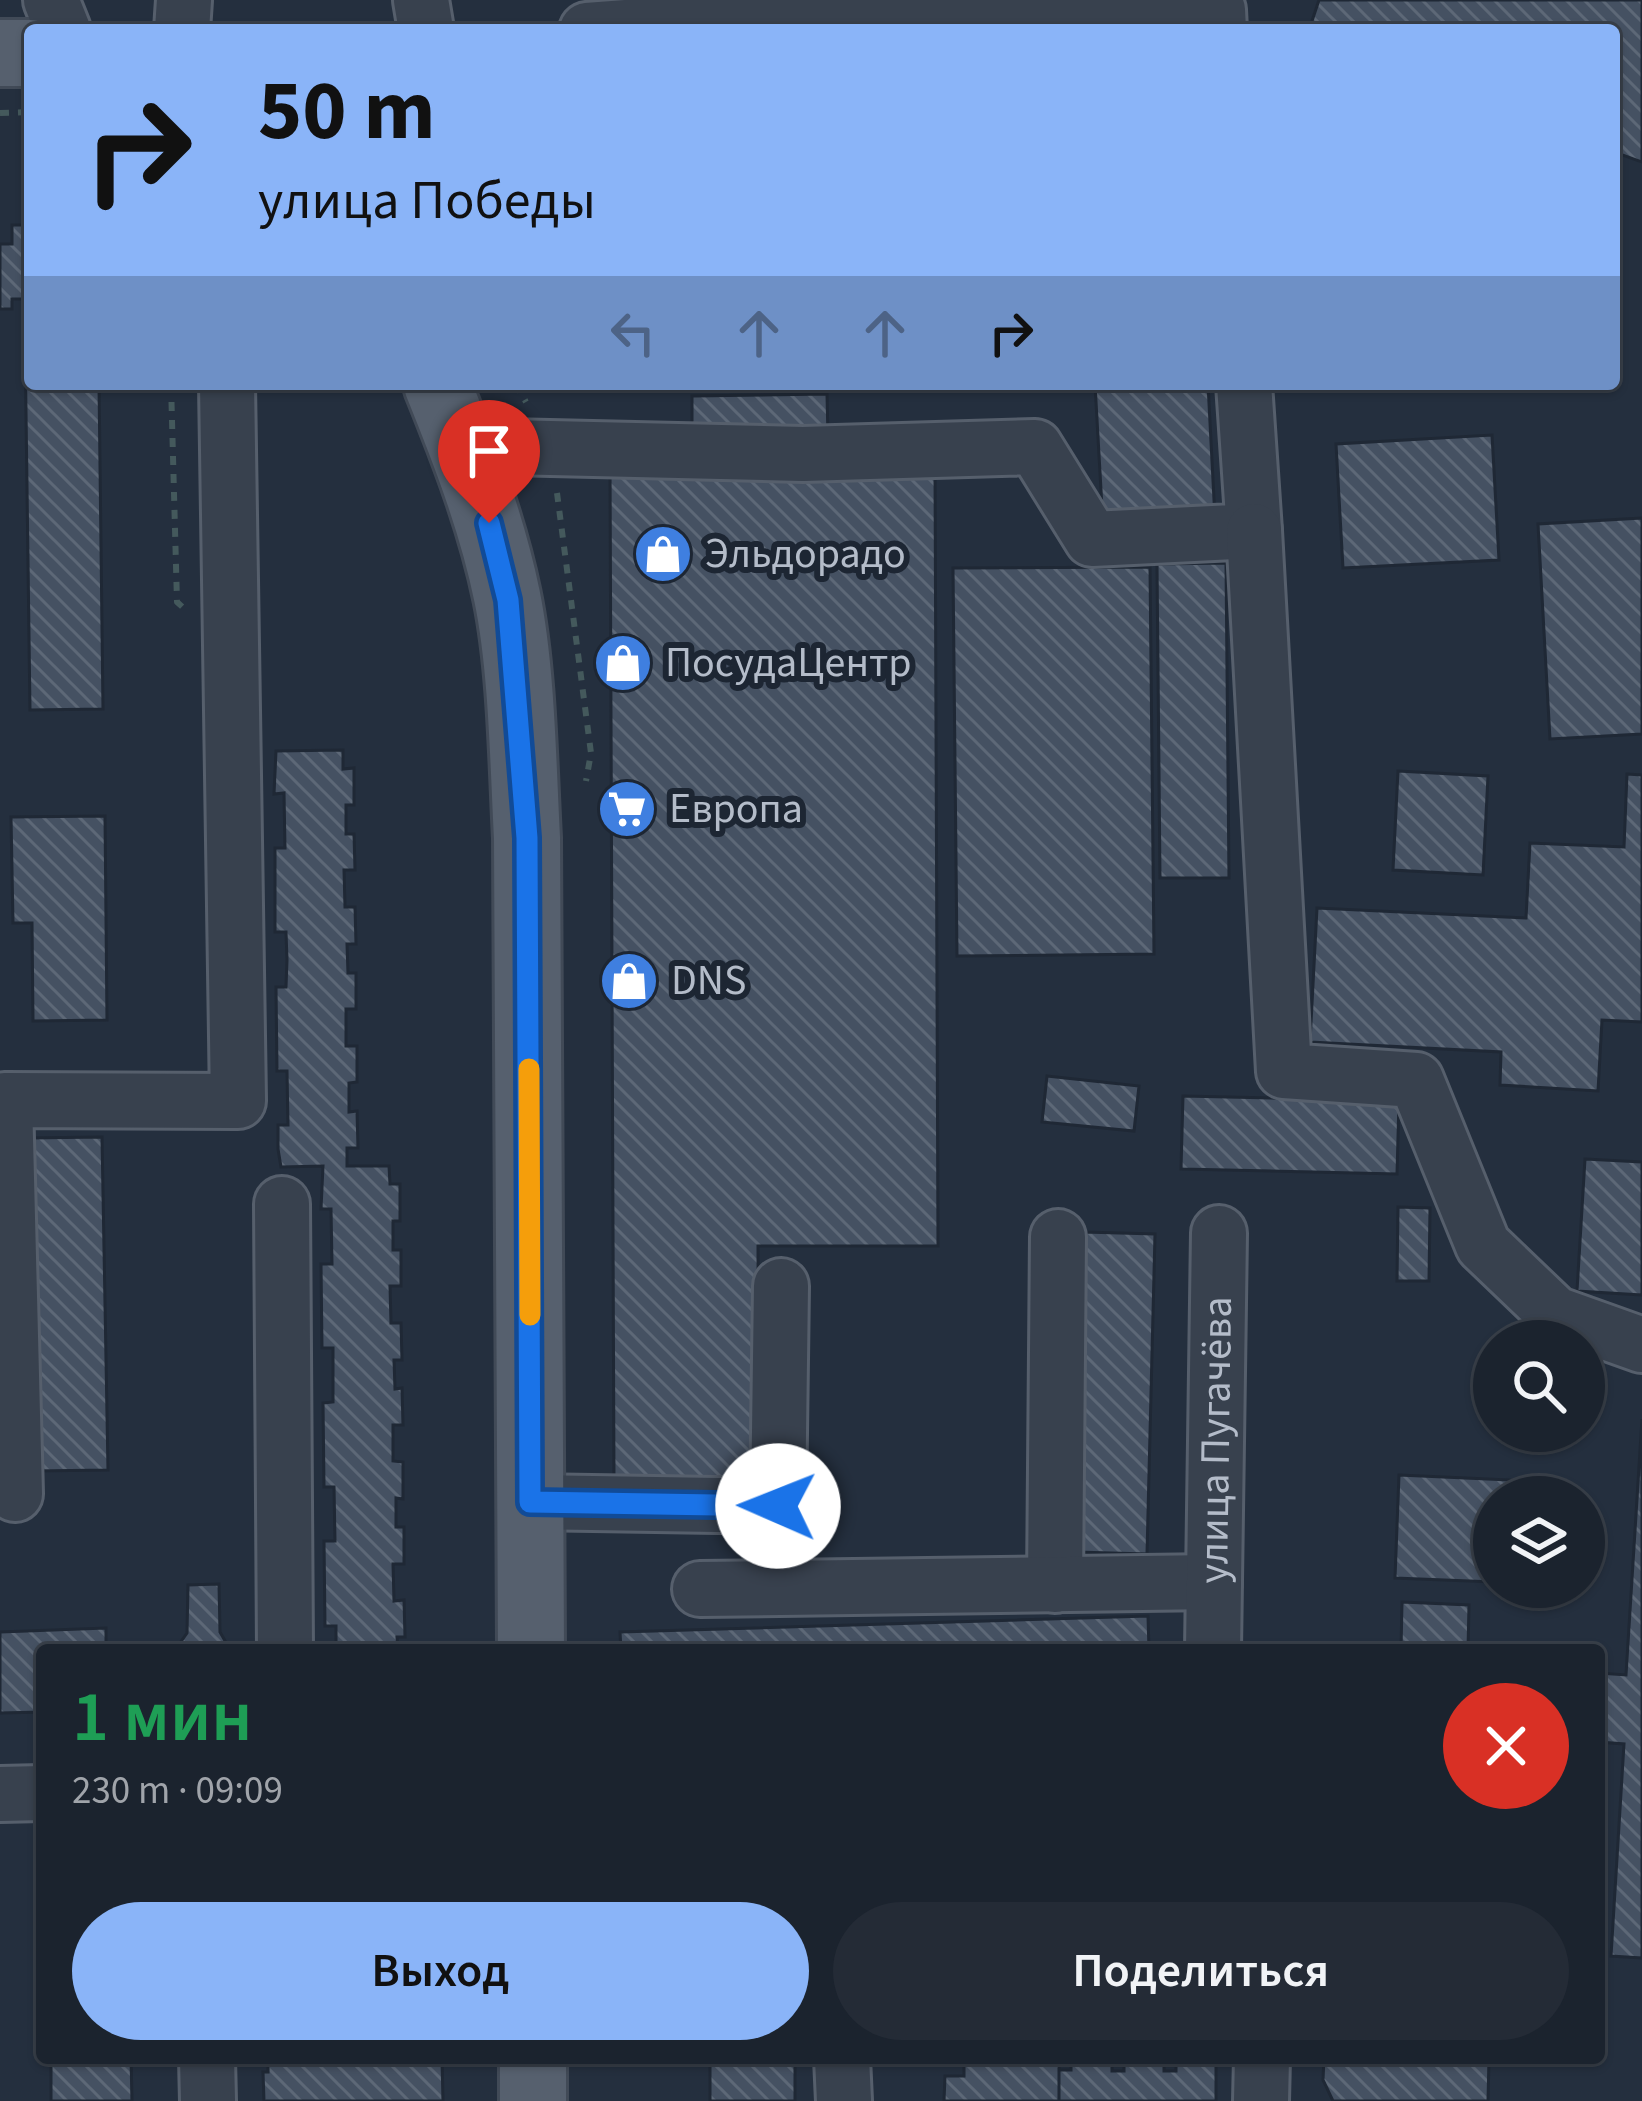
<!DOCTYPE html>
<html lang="ru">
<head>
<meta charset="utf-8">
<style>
	body { margin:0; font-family:"Source Sans 3",sans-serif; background:#242b36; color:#f1f3f6; height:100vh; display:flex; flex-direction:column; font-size:45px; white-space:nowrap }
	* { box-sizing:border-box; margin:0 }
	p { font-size:39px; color:#a0a4aa }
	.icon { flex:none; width:66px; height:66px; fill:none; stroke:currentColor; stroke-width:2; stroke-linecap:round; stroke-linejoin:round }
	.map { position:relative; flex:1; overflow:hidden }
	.sheet { position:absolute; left:36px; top:1644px; width:1569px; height:420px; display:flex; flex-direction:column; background:#1b232e; border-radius:12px; box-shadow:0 3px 9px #0004,0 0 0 3px #39404a }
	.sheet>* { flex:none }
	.top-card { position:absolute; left:24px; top:24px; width:1596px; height:366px; border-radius:12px; box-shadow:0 3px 9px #0004,0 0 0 3px #39404a; background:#8ab4f8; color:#111; overflow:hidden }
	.tools { position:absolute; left:1473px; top:1320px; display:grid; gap:24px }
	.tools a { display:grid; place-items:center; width:132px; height:132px; border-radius:50%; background:#1b232e; box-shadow:0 3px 9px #0004,0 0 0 3px #39404a; font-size:60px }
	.pin { position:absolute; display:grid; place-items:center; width:102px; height:102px; color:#fff; margin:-123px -51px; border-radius:50% 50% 50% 0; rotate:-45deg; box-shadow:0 0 12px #0007 }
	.pin .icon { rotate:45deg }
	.me { position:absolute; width:132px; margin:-66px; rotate:271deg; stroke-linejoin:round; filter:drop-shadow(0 0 9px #0008) }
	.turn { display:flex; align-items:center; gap:42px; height:252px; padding:0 36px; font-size:54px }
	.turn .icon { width:156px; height:156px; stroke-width:2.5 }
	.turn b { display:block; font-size:84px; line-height:102px }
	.lanes { display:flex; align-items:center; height:114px; padding:0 36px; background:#0003; justify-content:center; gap:60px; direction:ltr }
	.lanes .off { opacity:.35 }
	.round { display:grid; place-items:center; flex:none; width:126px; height:126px; border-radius:63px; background:#242b36 }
	.headline { display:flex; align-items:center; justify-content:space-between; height:204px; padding:0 36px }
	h1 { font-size:72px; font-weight:600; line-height:90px; color:#1e9e55 }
	.button { display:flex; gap:24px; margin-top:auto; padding:24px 36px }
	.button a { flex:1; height:138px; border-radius:72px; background:#8ab4f8; color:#111; font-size:48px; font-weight:600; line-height:138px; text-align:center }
	.button a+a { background:#242b36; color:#f1f3f6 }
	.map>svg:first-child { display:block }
</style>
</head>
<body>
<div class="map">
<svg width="1642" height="2101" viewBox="0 0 1642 2101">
	<defs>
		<pattern id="building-back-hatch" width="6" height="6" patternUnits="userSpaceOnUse" patternTransform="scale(3)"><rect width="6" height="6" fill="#455162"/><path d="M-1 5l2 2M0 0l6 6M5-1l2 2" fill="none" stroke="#5d6877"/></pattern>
	</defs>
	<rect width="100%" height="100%" fill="#242f3e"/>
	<path fill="url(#building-back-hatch)" stroke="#1f2835" stroke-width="3" d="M1319 0H1642V162L1614 152V30H1309Z
		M12 225H30V299H12V309H0V244H12Z
		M25 337H30V384H99L103 709 30 710Z
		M1095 384H1208L1215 519 1103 525Z
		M827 394 828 438 692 439V396Z
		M1492 435 1499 560 1343 568 1336 444Z
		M935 464 938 1246H758L759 1483 614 1484 610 465Z
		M1642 518V734L1550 739 1538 524Z
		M1226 563 1229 878H1160L1157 564Z
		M1150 567 1154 954 957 956 953 568Z
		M343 750V769L354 768V805H346V834H354L355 870H344L345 907H355L356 944H347L348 973H356V1009H346V1046H357V1082L349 1083V1112L357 1111 358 1148H347V1166H389L390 1184H400V1221H393V1250H401V1286H390L391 1323H401L402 1360H394L395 1389 402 1388 403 1425H393V1461L403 1462V1499L396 1498V1527H404V1564H393L394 1601 404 1600 405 1637H397L398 1650H336V1626H325L324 1541H335L334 1487H324L323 1403 333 1402V1348H322L321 1264H332L331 1209H321L323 1166 281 1167 278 1149V1125H288L287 1071H277L276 987H286L287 960 286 932H275V848H285L284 793 274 794 276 751Z
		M1398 771 1488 776 1483 875 1393 870Z
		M1627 774 1642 775V1022L1602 1020 1598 1091 1500 1085 1501 1052 1310 1042 1317 908 1526 918 1530 843 1624 847Z
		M105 816 107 1020 33 1021 32 923H13L11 817Z
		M1047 1076 1139 1086 1134 1131 1042 1122Z
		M1183 1096 1399 1101 1397 1174 1181 1169Z
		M102 1137 108 1470 33 1471 28 1138Z
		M1585 1159 1642 1162V1295L1577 1291Z
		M1398 1207 1430 1208 1429 1281H1397Z
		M1084 1232 1155 1234 1147 1554 1076 1552Z
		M1642 1419V1958L1611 1956 1624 1744 1599 1742V1673L1626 1675Z
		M1399 1475 1533 1481 1532 1497H1494V1582L1395 1578Z
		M219 1584 220 1632 228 1646 226 1650H175L187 1633 188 1585Z
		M1402 1602 1469 1605 1468 1650H1401Z
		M1148 1616 1149 1650H621L620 1632Z
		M106 1628V1650H42V1712L0 1713V1632Z
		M51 2058H131L132 2101H51Z
		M268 2058H442L443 2101H264L263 2072H268Z
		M710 2058H795V2101H710Z
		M1324 2058H1489L1488 2101H1333L1323 2080Z
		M964 2061 1059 2063V2101H944L945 2076H964Z
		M1071 2064H1112V2071H1124V2064H1164V2071H1176V2064L1216 2065V2101H1059V2070H1071Z"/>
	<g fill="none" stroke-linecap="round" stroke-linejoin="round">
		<g stroke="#565f6c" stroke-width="60">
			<g id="minor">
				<path d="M51 0 63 30"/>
				<path d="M421 0 426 30"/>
				<path d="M182 30 184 0"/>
				<path d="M587 30 821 12 872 23 1218 10 1219 30"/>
				<path d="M462 446 803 454 1035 447 1092 539 1254 531 1244 384"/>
				<path d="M1254 531 1284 1071 1416 1080 1483 1245 1555 1314 1642 1345"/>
				<path d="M282 1204 285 1650"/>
				<path d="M15 1494 5 1100 238 1101 227 384"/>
				<path d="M530 1502 778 1506 781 1286"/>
				<path d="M1055 1585 1058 1237"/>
				<path d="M700 1589 1214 1582"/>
				<path id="s1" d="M1213 1650 1219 1233"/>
				<path d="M0 1794 42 1793"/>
				<path d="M207 2058 208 2101"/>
				<path d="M842 2058 844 2101"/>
				<path d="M1261 2101 1262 2058"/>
			</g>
		</g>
		<g stroke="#414a57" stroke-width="72">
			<path id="major" d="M0 53H30
				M437 384C465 453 492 523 507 596 522 669 523 763 527 838L531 1650
				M533 2101V2058"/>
		</g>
		<path stroke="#44595c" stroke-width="6" stroke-dasharray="9 9" stroke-linecap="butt" d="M0 113 30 112
			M171 384 177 602 188 612
			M516 384 526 402
			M557 493 591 753 586 781"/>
		<use href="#minor" stroke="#38414e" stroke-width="54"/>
		<use href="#major" stroke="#56606e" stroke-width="66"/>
	</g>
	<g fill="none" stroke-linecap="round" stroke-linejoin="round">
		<g stroke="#114b97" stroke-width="30">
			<path id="route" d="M489 523 508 600 527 838 530 1502 778 1506"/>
		</g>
		<use href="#route" stroke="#1a73e8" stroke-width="21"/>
		<path stroke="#f59e0b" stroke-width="21" d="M529 1069 530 1315"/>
	</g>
	<defs>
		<g id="shop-disc" transform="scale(3)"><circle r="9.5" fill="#3f7fe0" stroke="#1d2633"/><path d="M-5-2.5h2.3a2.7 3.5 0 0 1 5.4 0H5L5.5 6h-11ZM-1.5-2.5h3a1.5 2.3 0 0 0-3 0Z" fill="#fff"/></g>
		<g id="supermarket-disc" transform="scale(3)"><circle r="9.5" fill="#3f7fe0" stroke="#1d2633"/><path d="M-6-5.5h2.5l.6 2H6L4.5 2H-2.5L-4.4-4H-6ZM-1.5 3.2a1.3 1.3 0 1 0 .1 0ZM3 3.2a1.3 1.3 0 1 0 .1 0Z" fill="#fff"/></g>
	</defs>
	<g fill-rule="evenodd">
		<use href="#shop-disc" x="663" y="554"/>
		<use href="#shop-disc" x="623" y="663"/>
		<use href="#supermarket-disc" x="627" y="809"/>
		<use href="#shop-disc" x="629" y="981"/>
	</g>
	<g text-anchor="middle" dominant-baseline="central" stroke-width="12" stroke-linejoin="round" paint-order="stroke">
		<g font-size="42" fill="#b4bcc9" stroke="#1d2633" text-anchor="start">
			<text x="705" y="554">Эльдорадо</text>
			<text x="665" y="663">ПосудаЦентр</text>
			<text x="669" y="809">Европа</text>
			<text x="671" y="981">DNS</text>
		</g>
		<g font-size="42" fill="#b4bcc9" stroke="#1d2633">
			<text stroke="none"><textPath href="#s1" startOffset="210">улица Пугачёва</textPath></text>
		</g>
	</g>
</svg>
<div class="tools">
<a><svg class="icon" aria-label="search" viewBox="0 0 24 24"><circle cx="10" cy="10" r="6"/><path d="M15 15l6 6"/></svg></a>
<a><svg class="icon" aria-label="layers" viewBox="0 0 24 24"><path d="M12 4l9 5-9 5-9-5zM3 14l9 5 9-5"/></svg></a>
</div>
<div class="pin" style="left:489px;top:523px;background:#d93025"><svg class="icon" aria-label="arrive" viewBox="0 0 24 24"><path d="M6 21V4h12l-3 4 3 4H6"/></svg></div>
<svg class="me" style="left:778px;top:1506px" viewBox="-20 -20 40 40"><circle r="19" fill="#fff"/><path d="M0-13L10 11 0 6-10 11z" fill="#1a73e8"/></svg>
<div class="top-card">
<div class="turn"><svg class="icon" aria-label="right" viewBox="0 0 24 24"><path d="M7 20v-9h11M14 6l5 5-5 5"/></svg><div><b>50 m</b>улица Победы</div></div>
<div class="lanes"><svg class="icon off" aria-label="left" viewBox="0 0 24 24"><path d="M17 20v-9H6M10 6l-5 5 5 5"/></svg><svg class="icon off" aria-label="ahead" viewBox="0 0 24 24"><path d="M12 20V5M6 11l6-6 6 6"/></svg><svg class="icon off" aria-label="ahead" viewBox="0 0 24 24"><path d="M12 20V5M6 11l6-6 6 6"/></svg><svg class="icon" aria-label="right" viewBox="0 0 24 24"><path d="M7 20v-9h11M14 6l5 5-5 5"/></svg></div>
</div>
<section class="sheet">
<div class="headline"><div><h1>1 мин</h1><p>230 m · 09:09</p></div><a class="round" style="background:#d93025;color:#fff"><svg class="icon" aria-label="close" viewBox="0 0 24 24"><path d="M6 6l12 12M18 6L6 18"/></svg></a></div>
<div class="button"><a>Выход</a><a>Поделиться</a></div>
</section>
</div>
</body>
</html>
